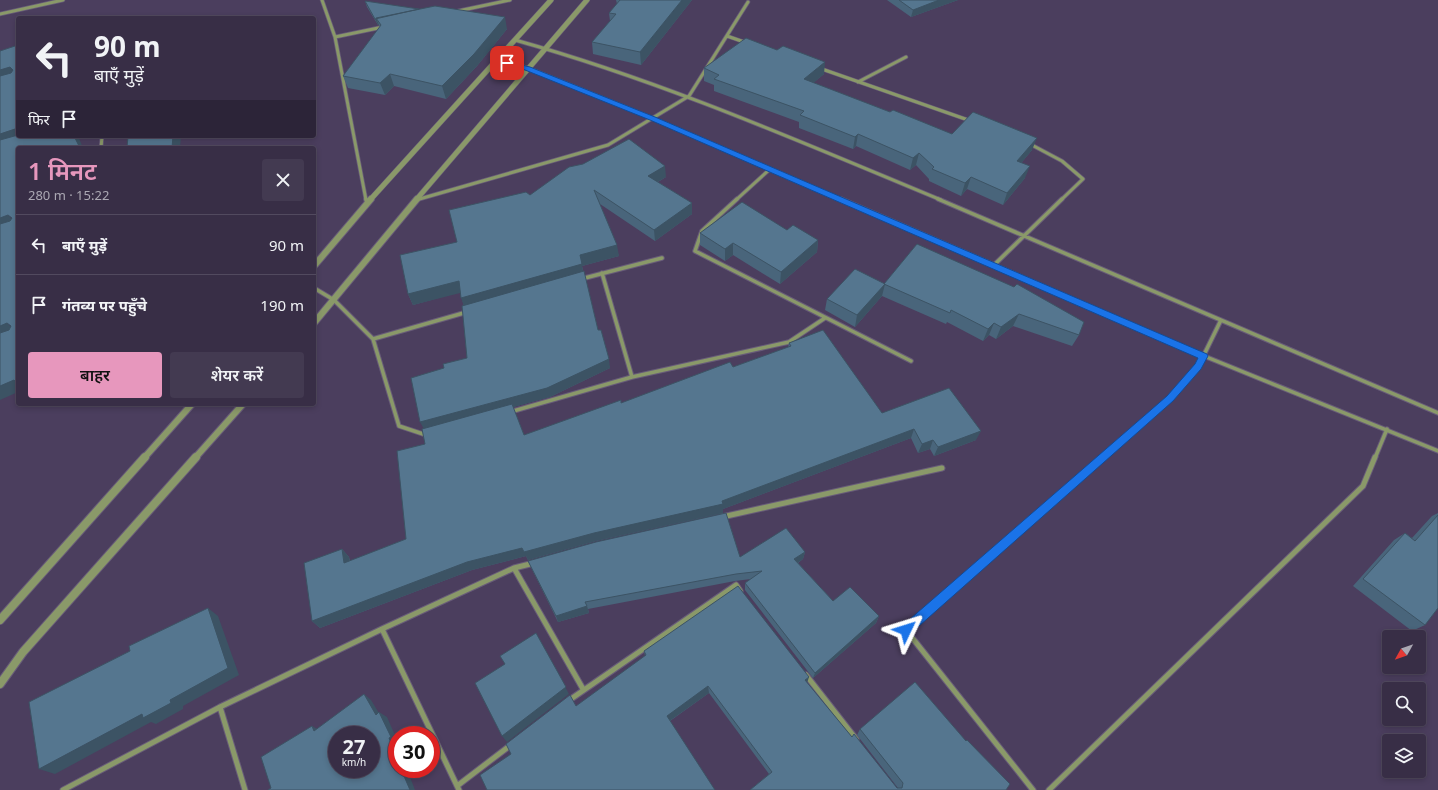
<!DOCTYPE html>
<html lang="hi">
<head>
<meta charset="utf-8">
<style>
	body { margin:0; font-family:"Noto Sans","Noto Sans Devanagari",sans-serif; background:#433a51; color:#f1f3f6; height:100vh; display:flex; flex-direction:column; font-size:15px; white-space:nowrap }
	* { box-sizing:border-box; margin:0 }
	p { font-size:13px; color:#aba8b3 }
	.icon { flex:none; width:22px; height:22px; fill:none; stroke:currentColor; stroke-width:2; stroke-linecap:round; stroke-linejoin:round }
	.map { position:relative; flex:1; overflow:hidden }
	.sheet { position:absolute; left:16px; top:146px; width:300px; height:260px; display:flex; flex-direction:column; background:#382e46; border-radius:4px; box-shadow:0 2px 6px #0003,0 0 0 1px #524a5f }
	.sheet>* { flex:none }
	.hud { position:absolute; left:16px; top:16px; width:300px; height:122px; border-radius:4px; box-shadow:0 2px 6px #0003,0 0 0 1px #524a5f; background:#382e46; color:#f1f3f6; overflow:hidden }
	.needle { width:26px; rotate:230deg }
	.tools { position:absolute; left:1382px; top:630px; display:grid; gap:8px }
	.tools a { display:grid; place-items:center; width:44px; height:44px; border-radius:4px; background:#382e46; box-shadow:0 2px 6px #0003,0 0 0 1px #524a5f; font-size:20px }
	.speed { position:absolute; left:328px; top:726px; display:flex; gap:8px; font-size:20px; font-weight:700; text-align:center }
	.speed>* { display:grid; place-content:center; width:52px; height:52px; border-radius:50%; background:#382e46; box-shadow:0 2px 6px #0003,0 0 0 1px #524a5f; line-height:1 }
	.speed small { font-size:10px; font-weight:400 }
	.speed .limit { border:6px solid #d22; background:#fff; color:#111 }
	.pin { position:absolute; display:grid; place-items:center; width:34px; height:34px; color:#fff; margin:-17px; border-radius:8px; box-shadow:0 2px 6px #0006 }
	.me { position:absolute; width:44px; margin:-22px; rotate:49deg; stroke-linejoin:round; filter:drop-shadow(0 0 3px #0008) }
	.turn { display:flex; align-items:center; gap:14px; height:84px; padding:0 12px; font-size:18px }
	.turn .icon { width:52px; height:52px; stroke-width:2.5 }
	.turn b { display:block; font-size:28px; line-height:34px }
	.then { display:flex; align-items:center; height:38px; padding:0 12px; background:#0003; gap:8px; font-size:15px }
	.round { display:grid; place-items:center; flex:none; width:42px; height:42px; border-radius:4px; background:#433a51 }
	.summary { display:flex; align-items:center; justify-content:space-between; height:68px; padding:0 12px }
	h1 { font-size:24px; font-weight:600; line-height:30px; color:#e797bd }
	.action { display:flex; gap:8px; margin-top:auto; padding:8px 12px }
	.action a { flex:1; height:46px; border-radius:4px; background:#e797bd; color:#111; font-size:16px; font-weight:600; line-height:46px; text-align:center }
	.action a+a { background:#433a51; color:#f1f3f6 }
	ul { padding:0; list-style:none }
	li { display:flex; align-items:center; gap:12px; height:60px; padding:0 12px; border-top:1px solid #524a5f }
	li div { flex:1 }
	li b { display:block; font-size:15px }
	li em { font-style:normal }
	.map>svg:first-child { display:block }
</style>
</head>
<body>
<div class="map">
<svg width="1438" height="790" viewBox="0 0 1438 790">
	<rect width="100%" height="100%" fill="#4b3e5e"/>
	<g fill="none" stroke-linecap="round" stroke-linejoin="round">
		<g stroke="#685c79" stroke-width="4.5">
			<path id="minor-far2" d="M322 0 335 37 366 200
				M458 11 510 0
				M0 14 63 0
				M727 36 747 43
				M335 37 383 27
				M515 40C662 81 801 142 941 200
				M497 60 528 68 652 118 843 200
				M819 68 971 121
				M858 82 906 57
				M1030 144 1062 161 1083 179 1061 200
				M101 148 102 136
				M416 200 608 145 689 96 748 2
				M736 200 770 169"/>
		</g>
		<g stroke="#685c79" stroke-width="5.5">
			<path id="minor-far1" d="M366 199 367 203
				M737 199 702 231 695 251 911 361
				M841 199 1204 356 1438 451
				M938 199 1438 413
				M416 200 418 199
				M994 265 1062 199
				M602 273 632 377
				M581 279 662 258
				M314 288 334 300 373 339 399 426 426 435
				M373 339 467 312
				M510 412 632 377 789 342 825 318
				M1103 458 1170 399 1198 367 1221 320
				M1375 458 1387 429"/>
		</g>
		<g stroke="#685c79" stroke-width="7">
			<path id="minor" d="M722 517 942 468
				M514 568 583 689
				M382 629 459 790
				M806 675 856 739
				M568 701 736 585 740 591
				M220 707 245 790
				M457 786 512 744
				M63 790 220 707 382 629 514 568 534 563
				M1033 790 906 630 1104 457
				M1049 790 1363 486 1375 457"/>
		</g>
		<g stroke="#685c79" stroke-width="6">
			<path id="tertiary-far2" d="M370 200 551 0
				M416 200 587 0"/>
		</g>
		<g stroke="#685c79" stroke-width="8">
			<path id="tertiary-far1" d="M314 266 371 199
				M314 323 417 199
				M144 458 192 404
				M195 458 243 404"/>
		</g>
		<g stroke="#685c79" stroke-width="10">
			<path id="tertiary" d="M0 620 145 457
				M0 684 23 652 196 457"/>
		</g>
		<use href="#minor-far2" stroke="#8a9969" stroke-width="3"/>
		<use href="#minor-far1" stroke="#8a9969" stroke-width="3.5"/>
		<use href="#minor" stroke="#8a9969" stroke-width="5"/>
		<use href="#tertiary-far2" stroke="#8a9969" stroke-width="5"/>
		<use href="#tertiary-far1" stroke="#8a9969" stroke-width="6"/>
		<use href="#tertiary" stroke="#8a9969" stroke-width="8"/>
	</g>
	<path fill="#49657b" d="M616 0H692L641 65 593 54 592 42 610 21 609 13 617 4Z
		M887 0H958L911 17Z
		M365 1 507 29 477 66 446 99 394 86 385 95 348 88 343 76 380 27 379 25H378L367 7Z
		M777 50 824 74 813 83 890 112 952 134 1032 150 1022 162 1025 178 1003 205 967 189 961 196 929 181V179L916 165 910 170 856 146 853 149 799 128V122L714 91V85L704 81V68Z
		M666 177 658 182 692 203V214L655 241 600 204 619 256 582 266 598 330 610 368 550 397 513 407 524 435 733 367 788 347 789 343 882 413 976 440 934 456 930 449 918 453 911 438 723 509V513L596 541 528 560 526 556 472 570 320 628 312 621 342 549 349 557 350 561 406 539 425 444 424 428 444 368 467 358 464 306 460 292 413 305 408 294 457 242 530 195Z
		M787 230 818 240 817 252 780 284 733 255 725 261 700 245V233Z
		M917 244 1079 335 1072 346 1013 326 996 339 989 335 983 341 947 322 946 324 882 296 855 327 825 310 827 299 884 284Z
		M1438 513V608L1425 625 1412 631 1353 586 1394 540 1405 533 1412 538 1432 516Z
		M805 552 803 559 798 563 833 601 879 616 876 623 813 678 745 590V583L751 579 735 581 588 609 589 613 558 622 528 561 740 557Z
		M644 651 807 683 852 737 897 788H898L857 735 860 729 1006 790H750L769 774 709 693 670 721 511 754 645 656Z"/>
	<path fill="#3c5364" d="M682 0H692L641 65 640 52Z
		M939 0H958L911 17 913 10Z
		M505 17 507 29 477 66 446 99 442 86Z
		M376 18 379 25H378L375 19Z
		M825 62 824 74 803 92 804 79Z
		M10 67 18 77 0 82V70Z
		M390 74 394 86 385 95 380 83Z
		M18 128V136L0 147V134Z
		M858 134 856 146 853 149 855 137Z
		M74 136H78L83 148H80Z
		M173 136H181L180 148H172Z
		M1037 138 1032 150 1013 173 1017 161Z
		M919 153 916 165 910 170 913 158Z
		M665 166 666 177 649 187 648 176Z
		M1030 166 1025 178 1003 205 1007 193Z
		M971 177 967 189 961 196 965 183Z
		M692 203V214L655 241 654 230Z
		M8 215 17 225 0 231V218Z
		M818 240 817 252 780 284 781 272Z
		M733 243V255L725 261V249Z
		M617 245 619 256 582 266 584 275 465 309 461 298 580 255Z
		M459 281 464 292 413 305 408 294Z
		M885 284 882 296 855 327 857 315Z
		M1019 314 1013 326 996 339 1001 327Z
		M7 323 17 333 0 340V326Z
		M994 323 989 335 983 341 988 329Z
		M609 359 610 368 550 397 425 431 420 422Z
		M14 380H18V392L0 400V386Z
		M914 429 911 438 723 509V513L596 541 528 560 524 552 594 533 722 501Z
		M981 431 976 440 934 456 938 447Z
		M933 440 930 449 918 453 922 444Z
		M522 548 526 556 472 570 320 628 312 621 467 562Z
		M342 549 349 557 351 570 344 563Z
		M805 552 803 559 793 566 794 559Z
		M587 606 589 613 558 622 556 616Z
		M208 608 218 616 239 675 183 706V709L156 724 151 722 55 774 39 769 142 714 170 700Z
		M879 616 876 623 813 678 815 673Z
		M536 633 569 694 507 742 502 736Z
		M809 677 807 683 805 680Z
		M708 686 709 693 668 722 667 716Z
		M364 694 371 700 382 718 379 712 387 717 397 740V758L389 738Z
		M312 726 321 731H314Z
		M401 769H407L415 790H410Z"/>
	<path fill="#55768f" stroke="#3c5364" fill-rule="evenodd" d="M620 0H682L640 52 592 42 616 14 609 13Z
		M899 0H939L913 10Z
		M365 1 419 9 375 19Z
		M435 6 505 17 474 54 442 86 390 74 380 83 343 76 381 25 376 18Z
		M746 38 777 50 783 46 825 62 804 79 890 112 893 110 952 134 973 112 1037 138 1017 161 1030 166 1007 193 971 177 965 183 932 169 934 167 919 153 913 158 858 134 855 137 800 115 804 111 714 79 719 75 704 68Z
		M18 45V128L0 134V76L11 73 13 70 10 67 0 70V51Z
		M18 135V136H74L80 148H18V380L15 381 14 380 0 386V333L9 330 11 326 7 323 0 326V224L10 221 12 218 8 215 0 218V140Z
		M128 136H173L172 148H127Z
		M629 139 665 166 648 176 692 203 654 230 594 190 617 245 580 255 582 264 461 298 459 281 408 294 400 255 457 242 449 210 526 192 530 195 569 167 583 164Z
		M742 202 787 230 793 225 818 240 781 272 733 243 725 249 700 233Z
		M917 244 1014 287 1017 284 1084 322 1079 335 1019 314 1001 327 994 323 988 329 951 310 950 313 884 284Z
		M855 269 885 284 857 315 827 299Z
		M584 271 598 330H601L609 359 547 388 420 422 411 378 444 368 443 364 467 358 462 306Z
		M823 330 882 413 949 388 981 431 938 447 933 440 922 444 914 429 722 501 723 504 594 533 524 552 522 548 467 562 312 621 304 563 342 549 344 563 406 539 397 451 425 444 422 429 512 404 524 435 621 400V403L730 362 733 367 791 346 789 343Z
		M726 513 740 557 786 528 805 552 794 559 833 601 850 587 879 616 815 673 745 583 762 571 736 574 585 602 587 606 556 616 528 561 596 542Z
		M1438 515V608L1425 625 1363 579 1405 533 1415 541Z
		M738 586 809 677 805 680 852 737 854 734 897 788H902L903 783 860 729 915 682 966 741 967 740 1010 784 1006 790H750L772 772 708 686 667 716 715 790H487L480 775 511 754 506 744 570 695 576 706 646 655 644 651Z
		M208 608 228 668 170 700 171 703 143 718 142 714 39 769 29 702 130 651 129 646Z
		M536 633 566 687 502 736 475 683 505 664 500 656Z
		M364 694 376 715 379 712 391 737 389 738 397 758V769H401L410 790H268L271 788 261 757 312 726 314 731ZM337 735H371V769H337Z"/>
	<path fill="#1a73e8" stroke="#114b97" d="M505 61 530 67 655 117 1207 354 1208 356 1201 369 1173 401 910 634 906 636 902 634 900 630 902 626 1167 396 1195 364 1198 358 650 120 525 70 505 64Z"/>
</svg>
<div class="tools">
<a><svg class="needle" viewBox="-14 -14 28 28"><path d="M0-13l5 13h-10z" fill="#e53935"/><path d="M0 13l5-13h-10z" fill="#aba8b3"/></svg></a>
<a><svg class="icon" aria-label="search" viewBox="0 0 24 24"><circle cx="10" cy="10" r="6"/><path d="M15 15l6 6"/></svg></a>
<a><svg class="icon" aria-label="layers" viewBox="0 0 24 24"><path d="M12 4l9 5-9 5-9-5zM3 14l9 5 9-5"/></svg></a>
</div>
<div class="speed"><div>27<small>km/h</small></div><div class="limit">30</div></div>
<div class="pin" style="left:507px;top:63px;background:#d93025"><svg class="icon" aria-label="arrive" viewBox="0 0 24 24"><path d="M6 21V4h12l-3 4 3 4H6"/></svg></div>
<svg class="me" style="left:906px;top:630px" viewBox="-20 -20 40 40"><path d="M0-17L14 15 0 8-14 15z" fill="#1a73e8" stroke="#fff" stroke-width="4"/></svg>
<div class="hud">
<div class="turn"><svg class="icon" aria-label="left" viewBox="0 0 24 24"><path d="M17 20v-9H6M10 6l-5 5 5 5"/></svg><div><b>90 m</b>बाएँ मुड़ें</div></div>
<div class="then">फिर<svg class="icon" aria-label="arrive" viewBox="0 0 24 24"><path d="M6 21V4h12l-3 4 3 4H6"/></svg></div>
</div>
<section class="sheet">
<div class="summary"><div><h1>1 मिनट</h1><p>280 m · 15:22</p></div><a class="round"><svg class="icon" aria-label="close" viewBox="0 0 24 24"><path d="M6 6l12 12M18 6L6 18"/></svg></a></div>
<ul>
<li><svg class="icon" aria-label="left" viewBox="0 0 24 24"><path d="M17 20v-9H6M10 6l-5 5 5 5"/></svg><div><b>बाएँ मुड़ें</b></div><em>90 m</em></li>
<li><svg class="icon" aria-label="arrive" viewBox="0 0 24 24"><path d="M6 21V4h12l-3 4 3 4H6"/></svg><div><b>गंतव्य पर पहुँचे</b></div><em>190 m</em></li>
</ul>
<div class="action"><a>बाहर</a><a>शेयर करें</a></div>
</section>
</div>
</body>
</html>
